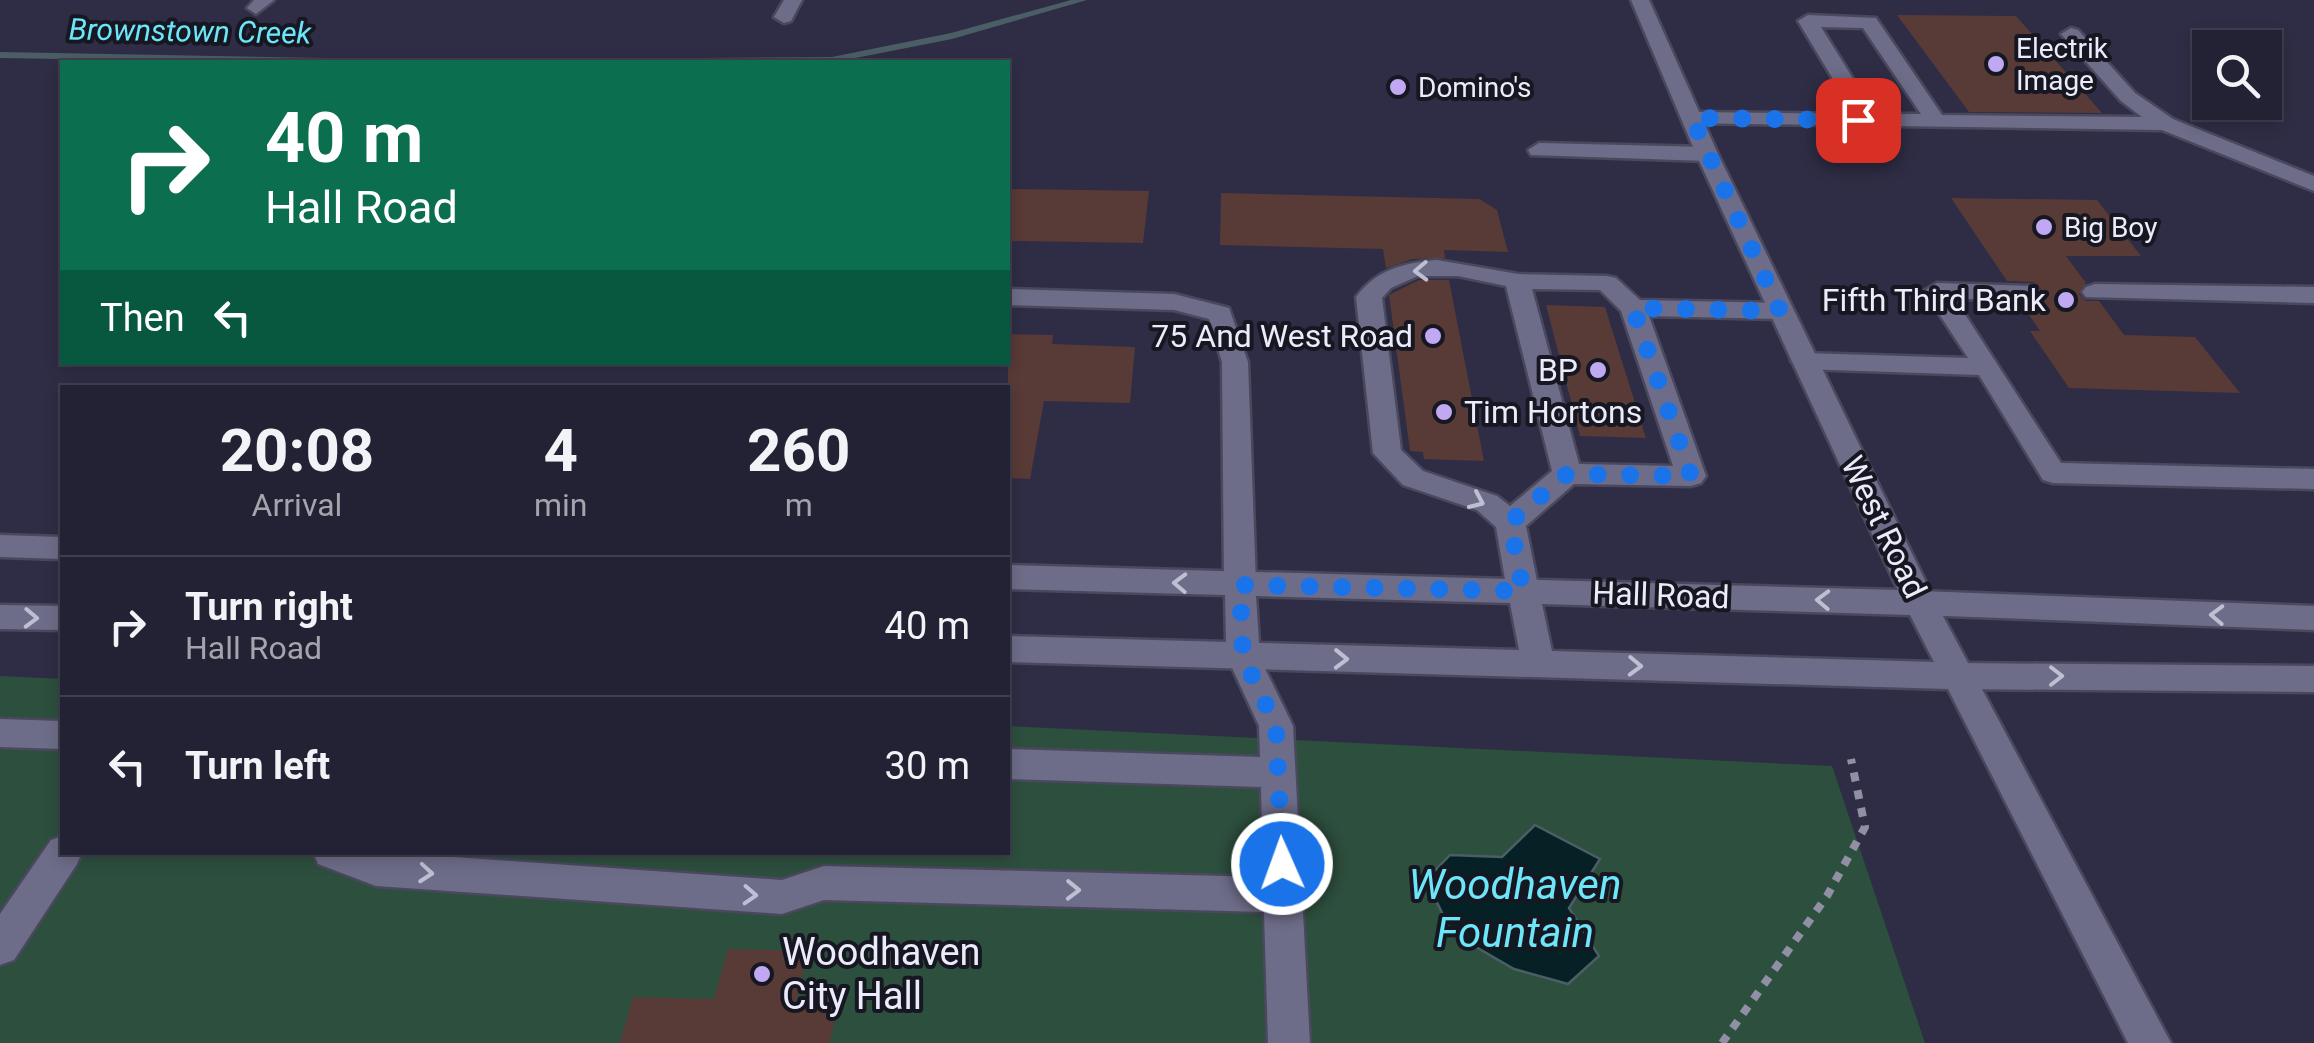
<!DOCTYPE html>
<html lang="en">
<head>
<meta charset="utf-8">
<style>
	body { margin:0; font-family:Roboto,sans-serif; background:#2b2a3c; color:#f1f3f6; height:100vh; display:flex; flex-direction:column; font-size:38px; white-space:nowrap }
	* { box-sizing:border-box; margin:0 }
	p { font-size:32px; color:#a3a4ac }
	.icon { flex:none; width:55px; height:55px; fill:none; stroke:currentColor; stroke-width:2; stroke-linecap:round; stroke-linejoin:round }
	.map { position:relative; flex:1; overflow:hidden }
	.side { position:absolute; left:60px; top:385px; width:950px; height:470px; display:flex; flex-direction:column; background:#232234; border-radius:0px; box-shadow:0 5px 15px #0003,0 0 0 2px #403f4f }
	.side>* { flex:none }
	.hud { position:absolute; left:60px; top:60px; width:950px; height:305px; border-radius:0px; box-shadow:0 5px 15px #0003,0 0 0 2px #403f4f; background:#0b6e4f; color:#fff; overflow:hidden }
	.controls { position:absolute; left:2192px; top:30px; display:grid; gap:20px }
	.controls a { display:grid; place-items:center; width:90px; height:90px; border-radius:0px; background:#232234; box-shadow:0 5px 15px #0003,0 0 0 2px #403f4f; font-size:50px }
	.pin { position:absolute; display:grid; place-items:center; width:85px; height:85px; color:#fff; margin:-42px; border-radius:20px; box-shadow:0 5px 15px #0006 }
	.me { position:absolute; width:110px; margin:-55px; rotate:358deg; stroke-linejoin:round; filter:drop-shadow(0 0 8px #0008) }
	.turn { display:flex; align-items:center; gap:35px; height:210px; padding:0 40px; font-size:45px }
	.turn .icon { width:130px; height:130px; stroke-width:2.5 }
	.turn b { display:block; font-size:70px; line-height:85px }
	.then { display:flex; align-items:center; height:95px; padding:0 40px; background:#0003; gap:20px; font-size:38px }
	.eta { display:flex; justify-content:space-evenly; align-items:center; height:170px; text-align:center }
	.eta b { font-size:60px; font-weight:700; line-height:70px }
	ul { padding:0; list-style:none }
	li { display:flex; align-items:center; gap:30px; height:140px; padding:0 40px; border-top:2px solid #403f4f }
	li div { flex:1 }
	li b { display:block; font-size:38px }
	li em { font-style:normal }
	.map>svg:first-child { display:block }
</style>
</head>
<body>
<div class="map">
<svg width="2314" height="1043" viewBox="0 0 2314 1043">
	<rect width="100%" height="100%" fill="#2f2d45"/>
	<path fill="#2d4f3e" d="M0 676 62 679V852H1008V726L1832 766 1925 1043H0Z"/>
	<path fill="#062125" stroke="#4b5e65" stroke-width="2.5" d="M1535 825 1600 859 1569 908 1599 956 1568 984 1514 969 1452 933 1426 880 1450 855 1502 857Z"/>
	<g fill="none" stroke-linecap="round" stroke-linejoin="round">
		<path fill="#4b5e65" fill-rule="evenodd" d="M1071 0H1087L952 39 835 62H577L582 59 832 57 951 33Z
			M0 52 378 59 383 62H242L0 58Z"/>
	</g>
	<path fill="#583a36" d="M1897 15 2016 16 2102 113 1969 112Z
		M1008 189 1149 191 1143 243 1008 241Z
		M1221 193 1479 199 1497 210 1508 252 1444 250 1445 258 1413 259 1386 268 1383 249 1220 245Z
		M1951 198 2097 200 2141 256H2066L2086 283 2079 294 2086 301H2099L2124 335 2195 337 2240 393 2069 388 2030 331H2040L2021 303 2040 294 2041 289 2034 282 2007 281Z
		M1419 280H1449L1484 461 1424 459 1423 452 1410 451 1389 295Z
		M1546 305 1605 307 1646 438 1580 436Z
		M1008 334 1053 335 1052 344 1135 347 1130 403 1044 401 1030 479 1008 478Z
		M728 949 808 951 796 1002 838 1003 830 1043H620L633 997 714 999Z"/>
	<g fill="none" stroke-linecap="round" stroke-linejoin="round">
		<g stroke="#4a485d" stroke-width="5">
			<path id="lane" d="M254 0H274L256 14 247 8Z
				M784 0H802L791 21 784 23 774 17Z
				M1808 15 1876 18 1942 115 2142 117 2121 101 2061 34 2071 28 2078 30 2135 93 2173 119 2314 176V191L2162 130 1685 123 1682 118 1685 113 1693 112 1854 114 1798 21ZM1821 27 1863 28 1921 114H1875Z
				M1539 143 1707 147 1718 154 1707 161 1531 155 1528 150Z
				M1437 260 1518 274 1607 276 1616 278 1640 300 1780 303 1793 311 1780 319 1649 316 1706 476 1701 483 1691 486 1574 484 1526 526 1539 591 1534 599 1523 603 1512 599 1507 591 1496 527 1477 510 1403 485 1373 453 1356 297C1377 269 1404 263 1437 260ZM1418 276H1458L1506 286 1552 471 1510 506 1497 496 1423 471 1401 450 1382 298 1391 288ZM1532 289 1600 290 1621 311 1673 466 1579 464Z
				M1937 283 2034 286 2038 291 2025 299H1955L2061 463 2314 469V489L2053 483 2043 480 1979 375 1804 369 1791 361 1804 353 1968 358 1924 291Z
				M2095 284 2314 287V303L2086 297 2082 292 2086 287Z
				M1008 289 1174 294 1229 308 1248 362 1256 585 1251 593 1240 597 1229 593 1224 585 1222 362 1209 319 1174 310 1008 305Z
				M1243 644 1255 648 1293 726 1310 1043H1268L1264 912 824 900 782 914 376 886 318 864 313 852H381L782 880 824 866 1263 877 1261 787 1008 779V749L1260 757 1259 726 1227 657 1231 648Z
				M0 719 62 721V749L0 747Z
				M62 836V852H82L77 864 14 960 0 965V914L51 840Z"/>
		</g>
		<g stroke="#4a485d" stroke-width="5">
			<path id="street" d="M1920 591 2314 606V630L1920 615 1909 612 1904 603 1909 594Z
				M1958 663 2314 666V692L1958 689 1946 685 1941 676 1946 667Z"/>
		</g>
		<g stroke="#4a485d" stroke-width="5">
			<path id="secondary" d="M1631 0H1649L1718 154 1936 603 2171 1043H2128L1948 689 1008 662V636L1226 642 1225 595 1008 589V565L1898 590 1696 154ZM1256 596 1510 603 1519 650 1259 643ZM1542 604 1910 615 1934 662 1552 651Z
				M0 535 62 537V559L0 557Z
				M0 605 62 606V630L0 629Z"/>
		</g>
		<path stroke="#908fa3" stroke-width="8" stroke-dasharray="9 9" stroke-linecap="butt" d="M1722 1043 1827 896 1865 827 1851 759"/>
		<use href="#lane" fill="#6e6d89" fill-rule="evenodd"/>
		<use href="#street" fill="#6e6d89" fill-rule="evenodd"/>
		<use href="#secondary" fill="#6e6d89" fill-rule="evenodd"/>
	</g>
	<defs><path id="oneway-chevron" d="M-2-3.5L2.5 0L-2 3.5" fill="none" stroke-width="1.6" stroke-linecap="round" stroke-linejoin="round" transform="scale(2.5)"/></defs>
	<g stroke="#bfbfd3">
		<use href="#oneway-chevron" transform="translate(1421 271) rotate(178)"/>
		<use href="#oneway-chevron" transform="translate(1477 501) rotate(24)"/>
		<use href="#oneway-chevron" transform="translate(1180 583) rotate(-178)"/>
		<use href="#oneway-chevron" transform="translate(1823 600) rotate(-178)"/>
		<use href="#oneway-chevron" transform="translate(2217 615) rotate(-178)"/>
		<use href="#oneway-chevron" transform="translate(31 618) rotate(2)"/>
		<use href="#oneway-chevron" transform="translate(1341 659) rotate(1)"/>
		<use href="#oneway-chevron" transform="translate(1635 666) rotate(2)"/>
		<use href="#oneway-chevron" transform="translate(2056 676)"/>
		<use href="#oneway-chevron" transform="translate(426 873) rotate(5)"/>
		<use href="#oneway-chevron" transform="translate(1073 890) rotate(1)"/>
		<use href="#oneway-chevron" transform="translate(750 895) rotate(3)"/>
	</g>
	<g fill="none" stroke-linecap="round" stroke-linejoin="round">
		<path stroke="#1a73e8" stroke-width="18" stroke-dasharray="0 32.4" d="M1282 864 1276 726 1243 657 1240 585 1523 591 1510 522 1567 474 1691 476 1633 308 1780 311 1692 118 1858 120"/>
	</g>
	<g fill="#c1a8f3" stroke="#171722" stroke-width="4">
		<circle cx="1996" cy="64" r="10"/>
		<circle cx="1398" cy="87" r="10"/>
		<circle cx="2044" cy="227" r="10"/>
		<circle cx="2066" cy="300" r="10"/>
		<circle cx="1433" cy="336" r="10"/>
		<circle cx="1598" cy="370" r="10"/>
		<circle cx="1444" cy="412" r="10"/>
		<circle cx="762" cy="974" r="10"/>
	</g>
	<g text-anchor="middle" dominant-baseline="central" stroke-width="8" stroke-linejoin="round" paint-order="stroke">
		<g font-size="28" fill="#ebebfb" stroke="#171722" text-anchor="start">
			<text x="2016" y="48">Electrik<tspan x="2016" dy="32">Image</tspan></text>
			<text x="1418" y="87">Domino's</text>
			<text x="2064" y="227">Big Boy</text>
		</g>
		<g font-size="30" font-style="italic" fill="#6ce7fa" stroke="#171722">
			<text transform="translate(190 31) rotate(1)">Brownstown Creek</text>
		</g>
		<g font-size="32" fill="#ebebfb" stroke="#171722" text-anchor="end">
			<text x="2046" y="300">Fifth Third Bank</text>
			<text x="1413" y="336">75 And West Road</text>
			<text x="1578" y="370">BP</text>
			<text x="1464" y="412" text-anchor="start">Tim Hortons</text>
		</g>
		<g font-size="32" fill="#ebebfb" stroke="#171722">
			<text transform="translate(1884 527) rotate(64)">West Road</text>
			<text transform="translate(1661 595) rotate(2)">Hall Road</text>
		</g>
		<g font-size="38" fill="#ebebfb" stroke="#171722" text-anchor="start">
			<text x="782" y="952">Woodhaven<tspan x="782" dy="44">City Hall</tspan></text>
		</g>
		<g font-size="42" font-style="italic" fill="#6ce7fa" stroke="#171722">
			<text x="1515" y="884">Woodhaven<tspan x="1515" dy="48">Fountain</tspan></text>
		</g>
	</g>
</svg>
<div class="controls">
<a><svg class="icon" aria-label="search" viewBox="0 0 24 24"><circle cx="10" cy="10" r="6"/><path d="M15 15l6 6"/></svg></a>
</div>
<div class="pin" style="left:1858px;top:120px;background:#d93025"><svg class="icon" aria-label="arrive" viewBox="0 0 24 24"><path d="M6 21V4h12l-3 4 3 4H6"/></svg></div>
<svg class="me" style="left:1282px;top:864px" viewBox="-20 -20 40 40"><circle r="17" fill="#1a73e8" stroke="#fff" stroke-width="3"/><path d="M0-11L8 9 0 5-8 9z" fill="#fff"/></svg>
<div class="hud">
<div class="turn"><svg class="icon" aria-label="right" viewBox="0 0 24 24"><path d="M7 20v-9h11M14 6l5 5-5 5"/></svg><div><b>40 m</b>Hall Road</div></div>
<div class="then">Then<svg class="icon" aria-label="left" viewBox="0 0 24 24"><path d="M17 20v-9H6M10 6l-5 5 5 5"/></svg></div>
</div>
<section class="side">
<div class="eta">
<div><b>20:08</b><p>Arrival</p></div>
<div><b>4</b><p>min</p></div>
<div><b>260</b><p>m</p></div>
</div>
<ul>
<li><svg class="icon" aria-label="right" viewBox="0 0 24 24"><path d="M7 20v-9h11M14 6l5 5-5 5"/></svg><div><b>Turn right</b><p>Hall Road</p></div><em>40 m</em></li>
<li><svg class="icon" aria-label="left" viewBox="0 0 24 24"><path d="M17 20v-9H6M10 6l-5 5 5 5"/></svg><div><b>Turn left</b></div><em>30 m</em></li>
</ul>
</section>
</div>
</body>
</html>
